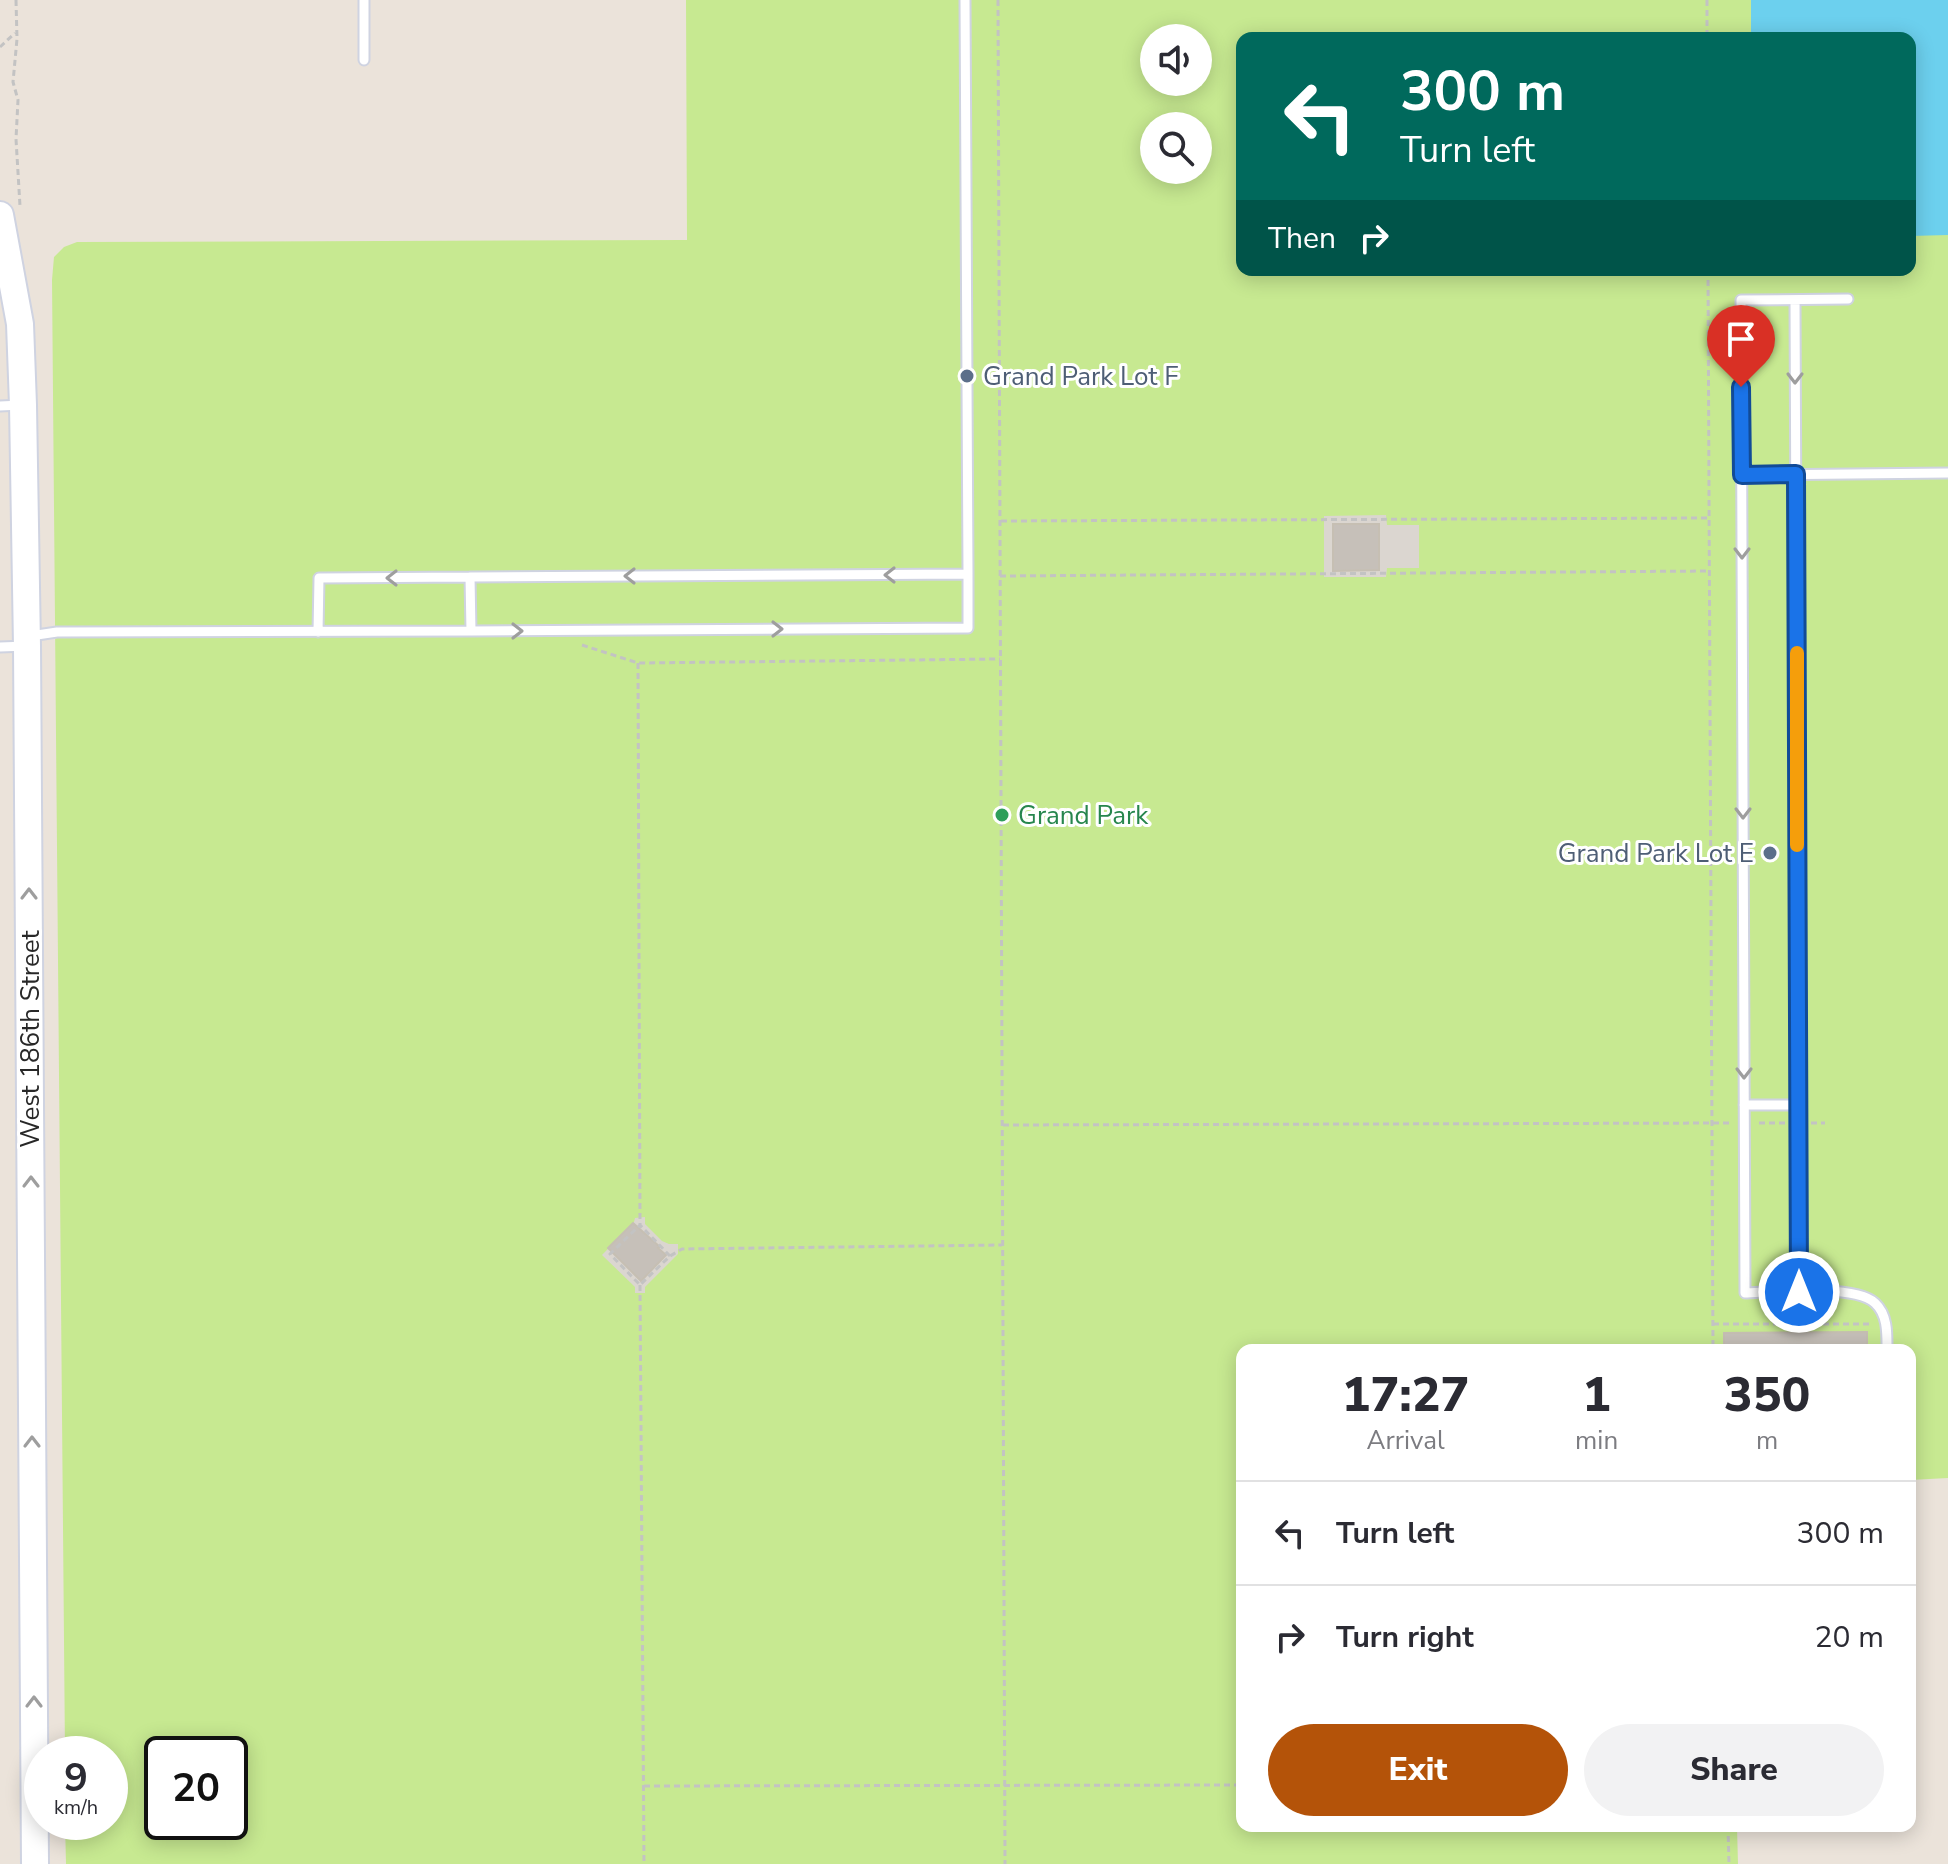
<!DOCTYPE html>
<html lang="en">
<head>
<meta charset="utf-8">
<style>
	body { margin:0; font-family:"Nunito Sans",sans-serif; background:#f2f2f3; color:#2b2b33; height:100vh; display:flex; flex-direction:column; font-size:30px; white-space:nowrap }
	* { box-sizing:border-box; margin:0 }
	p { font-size:26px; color:#7c7c81 }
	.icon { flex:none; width:44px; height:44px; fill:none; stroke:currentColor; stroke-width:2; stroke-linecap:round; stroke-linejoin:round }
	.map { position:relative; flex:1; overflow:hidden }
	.details { position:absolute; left:1236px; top:1344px; width:680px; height:488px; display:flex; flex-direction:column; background:#fff; border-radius:16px; box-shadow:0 4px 20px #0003 }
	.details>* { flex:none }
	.guide { position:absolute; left:1236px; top:32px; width:680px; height:244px; border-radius:16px; box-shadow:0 4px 20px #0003; background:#00695c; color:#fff; overflow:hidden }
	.tools { position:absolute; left:1140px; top:24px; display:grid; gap:16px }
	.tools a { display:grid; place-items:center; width:72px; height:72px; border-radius:50%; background:#fff; box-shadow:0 4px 20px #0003; font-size:40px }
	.speed { position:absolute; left:24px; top:1736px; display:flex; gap:16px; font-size:40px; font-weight:700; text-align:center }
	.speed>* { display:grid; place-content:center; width:104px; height:104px; border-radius:50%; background:#fff; box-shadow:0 4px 20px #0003; line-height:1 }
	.speed small { font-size:20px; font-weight:400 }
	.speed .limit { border:4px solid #111; border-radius:12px; background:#fff; color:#111 }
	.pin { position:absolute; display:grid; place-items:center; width:68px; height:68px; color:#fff; margin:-82px -34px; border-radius:50% 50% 50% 0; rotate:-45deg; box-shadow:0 0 8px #0007 }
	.pin .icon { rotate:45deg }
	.me { position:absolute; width:88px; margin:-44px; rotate:0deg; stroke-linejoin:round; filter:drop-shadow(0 0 6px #0008) }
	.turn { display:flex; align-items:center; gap:28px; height:168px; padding:0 32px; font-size:36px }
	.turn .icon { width:104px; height:104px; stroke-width:2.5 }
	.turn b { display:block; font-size:56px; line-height:68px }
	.then { display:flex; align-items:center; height:76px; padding:0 32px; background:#0003; gap:16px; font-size:30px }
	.eta { display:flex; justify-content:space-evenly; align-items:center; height:136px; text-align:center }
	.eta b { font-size:48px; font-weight:800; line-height:56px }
	.button { display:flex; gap:16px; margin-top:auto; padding:16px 32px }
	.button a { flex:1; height:92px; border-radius:48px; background:#b45309; color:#fff; font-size:32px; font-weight:800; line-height:92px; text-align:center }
	.button a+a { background:#f2f2f3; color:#2b2b33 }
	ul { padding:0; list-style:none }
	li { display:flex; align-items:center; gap:24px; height:104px; padding:0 32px; border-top:2px solid #e1e1e2 }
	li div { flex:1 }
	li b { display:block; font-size:30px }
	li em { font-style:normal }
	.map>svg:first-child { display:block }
</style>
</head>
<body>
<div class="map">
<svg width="1948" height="1864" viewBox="0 0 1948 1864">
	<rect width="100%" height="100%" fill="#ebe3da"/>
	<path fill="#c7e991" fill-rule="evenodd" d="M686 0H1948V1478L1910 1480V1350H1242V1826H1737L1738 1864H66L65 1822H110V1754H65L52 280 54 257 64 247 77 242 687 240ZM1154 38H1198V82H1154ZM1242 38H1910V270H1242ZM1154 126H1198V170H1154ZM162 1754H230V1822H162Z"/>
	<path fill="#dbd6d0" d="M1386 515 1387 525H1419V568H1387L1386 577H1324V516Z
		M645 1217V1224L662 1241 669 1244H678V1254L645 1287V1293H635V1287L602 1255 634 1222 635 1218Z"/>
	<path fill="#6cd0ee" d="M1751 0H1948V235L1910 236V38H1751Z"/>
	<path fill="#c6c0b9" stroke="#c6bfb3" stroke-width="2" d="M1333 524H1379V570L1333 571Z
		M633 1223 660 1247 658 1248 666 1255 641 1281 608 1248Z
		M1867 1332V1350H1724V1333Z"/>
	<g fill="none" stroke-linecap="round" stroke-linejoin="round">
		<g stroke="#cfd3e1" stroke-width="13">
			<path id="lane" d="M364 0V60
				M965 0 968 574V628L471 631 470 577 968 574
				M1848 299 1741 300 1745 1293C1773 1292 1855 1284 1875 1303 1888 1315 1887 1334 1887 1350
				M1795 300 1799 1292
				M0 406 21 405
				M1742 475 1948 473
				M318 632 319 578 470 577
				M0 647 27 646 37 635 57 632 471 631
				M1744 1105H1798"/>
		</g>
		<g stroke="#cfd3e1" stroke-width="30">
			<path id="secondary" d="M0 215 20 324 23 405 27 646 35 1864"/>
		</g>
		<path stroke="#c3c3c3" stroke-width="3" stroke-dasharray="6 4" stroke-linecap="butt" d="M16 0 17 39 13 82 18 100 16 139 20 206
			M998 0 1005 1864
			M1707 0V38
			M0 47 15 33
			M1708 270 1713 1350
			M1001 521 1710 518
			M1000 576 1708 571
			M582 645 638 663 1000 659
			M638 663 640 1225
			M1759 1123H1787
			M1811 1123H1825
			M1003 1125 1731 1123
			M670 1256 640 1225 610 1254 640 1285 670 1256 682 1249 1002 1245
			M640 1285 644 1864
			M1713 1324H1873
			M644 1786 1242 1785
			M1728 1826 1729 1864"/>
		<use href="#lane" stroke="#fff" stroke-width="9"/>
		<use href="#secondary" stroke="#fff" stroke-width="26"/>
	</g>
	<defs><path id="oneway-chevron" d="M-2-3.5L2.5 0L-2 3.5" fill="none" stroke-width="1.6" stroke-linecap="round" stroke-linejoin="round" transform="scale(2)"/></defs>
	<g stroke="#9e9e9e">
		<use href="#oneway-chevron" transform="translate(1795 378) rotate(90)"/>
		<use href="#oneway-chevron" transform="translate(1742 553) rotate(90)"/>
		<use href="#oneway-chevron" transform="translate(890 575) rotate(180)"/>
		<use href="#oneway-chevron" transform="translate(630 576) rotate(180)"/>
		<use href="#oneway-chevron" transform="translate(392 578) rotate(180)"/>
		<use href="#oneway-chevron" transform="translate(777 629)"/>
		<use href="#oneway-chevron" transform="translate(517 631)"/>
		<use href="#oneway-chevron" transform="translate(1743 813) rotate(90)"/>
		<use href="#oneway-chevron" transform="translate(29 894) rotate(-90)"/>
		<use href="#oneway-chevron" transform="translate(1744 1073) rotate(90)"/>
		<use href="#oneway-chevron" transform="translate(31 1182) rotate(-90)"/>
		<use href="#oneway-chevron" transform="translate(32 1442) rotate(-90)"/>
		<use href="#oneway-chevron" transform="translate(34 1702) rotate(-90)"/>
	</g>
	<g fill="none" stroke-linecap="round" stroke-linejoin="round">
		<g stroke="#114b97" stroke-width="20">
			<path id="route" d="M1741 387 1742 475 1796 474 1799 1292"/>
		</g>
		<use href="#route" stroke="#1a73e8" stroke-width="14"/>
		<path stroke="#f59e0b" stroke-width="14" d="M1797 653V845"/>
	</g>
	<g fill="#5c6f8a" stroke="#fff" stroke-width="3">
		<circle cx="967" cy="376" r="8"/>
		<circle cx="1770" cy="853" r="8"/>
	</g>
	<circle fill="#2e9e5b" stroke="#fff" stroke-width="3" cx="1002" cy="815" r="8"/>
	<g text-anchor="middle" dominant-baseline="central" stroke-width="6" stroke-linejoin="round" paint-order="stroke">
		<g font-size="26" fill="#4e5e75" stroke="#fff" text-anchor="start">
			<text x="983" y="376">Grand Park Lot F</text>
			<text x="1754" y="853" text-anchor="end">Grand Park Lot E</text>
		</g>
		<g font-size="26" fill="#27864d" stroke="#fff" text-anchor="start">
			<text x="1018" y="815">Grand Park</text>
		</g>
		<g font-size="26" fill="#282828" stroke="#fff">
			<text transform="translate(30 1039) rotate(-90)">West 186th Street</text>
		</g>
	</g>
</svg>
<div class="tools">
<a><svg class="icon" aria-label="sound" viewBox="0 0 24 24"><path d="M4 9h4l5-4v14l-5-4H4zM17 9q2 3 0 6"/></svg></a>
<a><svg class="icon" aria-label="search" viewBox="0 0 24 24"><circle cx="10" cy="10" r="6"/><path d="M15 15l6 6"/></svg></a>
</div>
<div class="speed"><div>9<small>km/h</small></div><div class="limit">20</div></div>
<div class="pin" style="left:1741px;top:387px;background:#d93025"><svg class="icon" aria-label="arrive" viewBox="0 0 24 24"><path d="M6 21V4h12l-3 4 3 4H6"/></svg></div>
<svg class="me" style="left:1799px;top:1292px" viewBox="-20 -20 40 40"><circle r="17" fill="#1a73e8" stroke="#fff" stroke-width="3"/><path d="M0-11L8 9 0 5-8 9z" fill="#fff"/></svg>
<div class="guide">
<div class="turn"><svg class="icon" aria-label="left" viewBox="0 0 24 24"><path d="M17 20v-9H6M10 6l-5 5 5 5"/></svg><div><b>300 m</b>Turn left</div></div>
<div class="then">Then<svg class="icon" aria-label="right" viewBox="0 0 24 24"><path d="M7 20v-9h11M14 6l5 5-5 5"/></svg></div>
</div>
<section class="details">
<div class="eta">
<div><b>17:27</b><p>Arrival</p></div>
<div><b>1</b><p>min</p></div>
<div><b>350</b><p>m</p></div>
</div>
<ul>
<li><svg class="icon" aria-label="left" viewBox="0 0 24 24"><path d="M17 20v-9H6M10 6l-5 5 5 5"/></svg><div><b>Turn left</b></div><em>300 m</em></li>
<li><svg class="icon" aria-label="right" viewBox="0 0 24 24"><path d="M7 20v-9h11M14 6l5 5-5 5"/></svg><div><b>Turn right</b></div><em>20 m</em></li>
</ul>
<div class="button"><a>Exit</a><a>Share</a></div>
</section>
</div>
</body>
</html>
